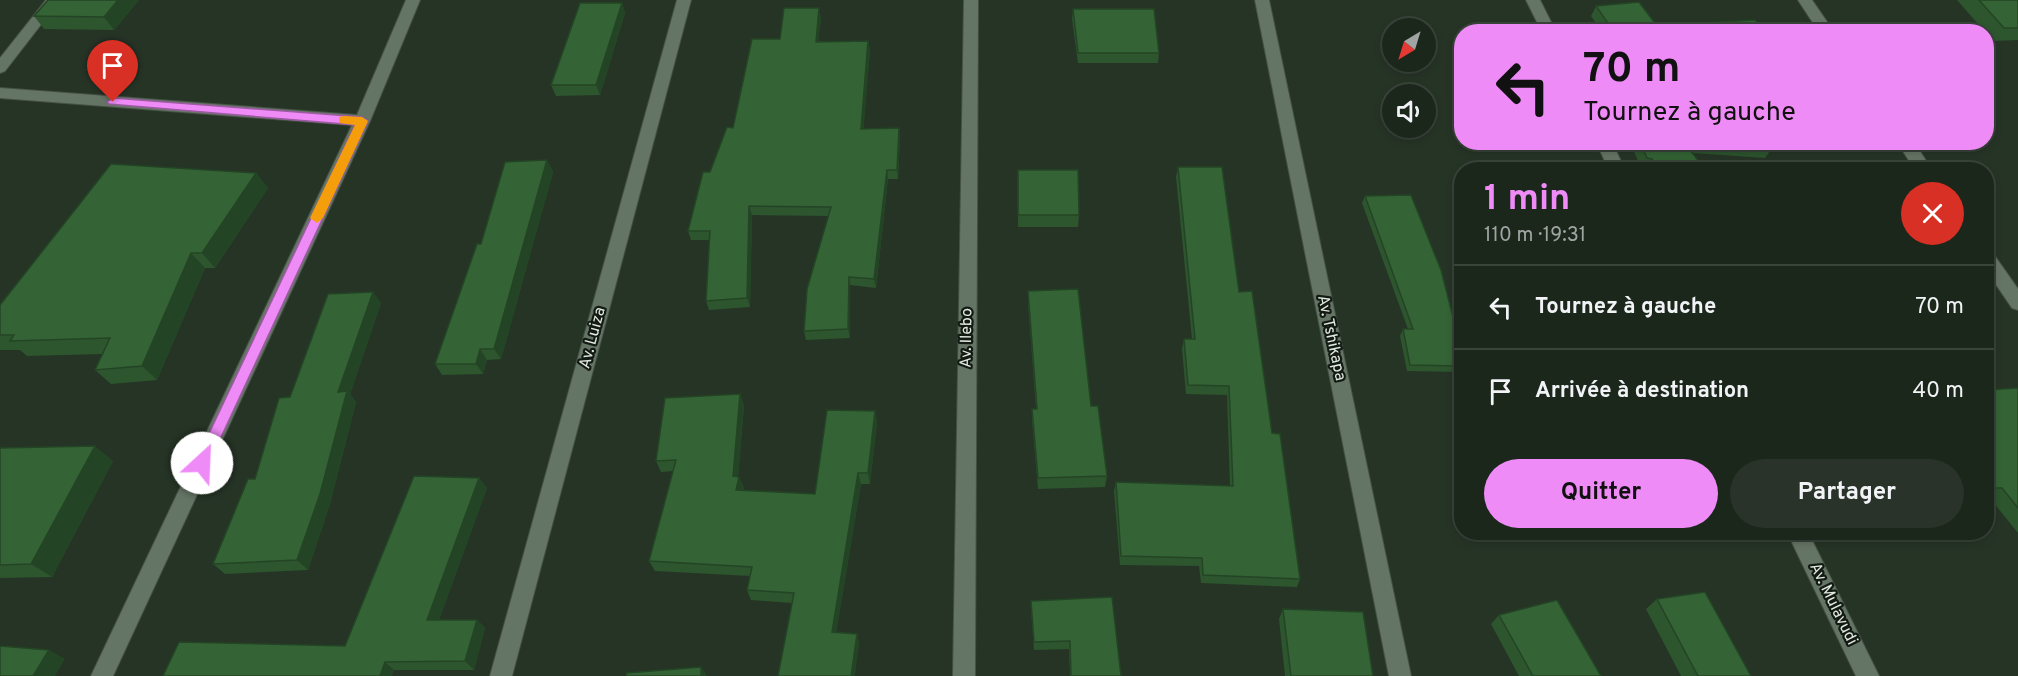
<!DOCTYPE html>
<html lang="fr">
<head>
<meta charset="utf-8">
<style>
	body { margin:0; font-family:Overpass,sans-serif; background:#293329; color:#f1f3f6; height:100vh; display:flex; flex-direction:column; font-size:22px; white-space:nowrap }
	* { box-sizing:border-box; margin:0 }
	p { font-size:20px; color:#a0a5a3 }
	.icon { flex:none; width:33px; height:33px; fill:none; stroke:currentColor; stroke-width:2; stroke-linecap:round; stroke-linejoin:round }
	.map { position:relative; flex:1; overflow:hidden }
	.panel { position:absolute; left:1454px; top:162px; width:540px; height:378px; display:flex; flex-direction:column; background:#1c271c; border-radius:24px; box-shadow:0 3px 9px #0003,0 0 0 2px #3a443b }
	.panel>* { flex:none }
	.banner { position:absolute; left:1454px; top:24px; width:540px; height:126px; border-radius:24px; box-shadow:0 3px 9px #0003,0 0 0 2px #3a443b; background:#ef8bf7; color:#111; overflow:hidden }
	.needle { width:39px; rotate:218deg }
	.tools { position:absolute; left:1382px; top:18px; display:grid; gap:12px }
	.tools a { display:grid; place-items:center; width:54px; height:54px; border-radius:50%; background:#1c271c; box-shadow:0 3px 9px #0003,0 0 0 2px #3a443b; font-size:30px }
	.pin { position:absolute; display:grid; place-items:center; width:51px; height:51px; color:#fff; margin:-62px -26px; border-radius:50% 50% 50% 0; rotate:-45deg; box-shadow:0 0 6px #0007 }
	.pin .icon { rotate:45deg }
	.me { position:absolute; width:66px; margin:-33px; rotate:25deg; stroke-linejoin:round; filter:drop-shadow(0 0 4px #0008) }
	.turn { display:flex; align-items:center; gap:21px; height:126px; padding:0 30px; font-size:27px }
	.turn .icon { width:78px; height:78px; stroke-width:2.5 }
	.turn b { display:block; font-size:42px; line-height:51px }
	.round { display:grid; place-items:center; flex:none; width:63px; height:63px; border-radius:32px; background:#293329 }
	.headline { display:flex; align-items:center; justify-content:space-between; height:102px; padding:0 30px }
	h1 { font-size:36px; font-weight:700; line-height:45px; color:#ef8bf7 }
	.action { display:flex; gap:12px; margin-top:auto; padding:12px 30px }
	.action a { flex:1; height:69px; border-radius:36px; background:#ef8bf7; color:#111; font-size:24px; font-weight:700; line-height:69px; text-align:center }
	.action a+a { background:#293329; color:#f1f3f6 }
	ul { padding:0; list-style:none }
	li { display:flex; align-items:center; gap:18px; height:84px; padding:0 30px; border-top:2px solid #3a443b }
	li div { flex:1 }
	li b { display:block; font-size:22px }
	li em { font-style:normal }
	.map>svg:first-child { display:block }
</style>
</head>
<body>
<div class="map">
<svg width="2018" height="676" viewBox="0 0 2018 676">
	<rect width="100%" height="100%" fill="#263426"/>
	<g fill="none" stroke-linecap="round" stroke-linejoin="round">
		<g stroke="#465146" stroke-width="2">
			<path id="street" d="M46 0H60L5 71 0 73V58Z
				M406 0H420L370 121 113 676H91L352 125 0 98V88L357 115Z
				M677 0H691L512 676H490Z
				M964 0H978L975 676H953Z
				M1255 0H1269L1411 676H1389Z
				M1526 0H1540L1556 32H1542Z
				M1798 0H1812L1834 32H1819Z
				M1596 142H1612L1625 170H1609Z
				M1897 142H1914L1932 170H1915Z
				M1986 251 1992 252 2018 289V310L2012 308 1986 270Z
				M1787 532H1808L1879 676H1856Z"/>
		</g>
		<use href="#street" fill="#657565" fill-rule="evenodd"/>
	</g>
	<path fill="#2d552e" d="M48 0H139L114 30 44 29 34 16Z
		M1957 0H2018V40L1993 41 1986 33V32H1985Z
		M622 3 625 13 600 95 556 96 551 85Z
		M1596 6 1657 26 1764 32H1602L1591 16Z
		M1073 9 1159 53 1158 63H1078L1072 19Z
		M821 17 818 41H868L870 50 863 129 899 128 900 137 898 179H888L876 288 850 285V338L806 340 804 331 829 216 752 215 750 307 709 310 706 301 710 240H691L688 231 710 172 780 39Z
		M1630 142H1836L1833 147 1772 148 1765 158 1693 153 1705 170H1647L1646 168H1641Z
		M547 160 553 172 501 359 487 360 483 374 442 375 435 364 481 244Z
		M1178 167 1239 292 1272 433 1300 579 1297 587 1201 583 1199 566 1120 565 1114 491 1116 482 1230 486 1227 395 1186 394 1182 349 1184 339H1192L1176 177Z
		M1018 170 1079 215 1078 227H1018Z
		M256 173 268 188 215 268H205L157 380 111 384 95 370 102 354 27 356 20 350H0V305Z
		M1365 196 1461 348V372L1407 371 1400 336 1403 329H1408L1362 203Z
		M1028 291 1091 406 1107 476 1105 487 1038 489 1032 420V409H1036L1028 303Z
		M381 303 350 394 356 402 330 504 308 570 225 574 213 564 255 479 290 397Z
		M2018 388V533L1989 497H1986V390Z
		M740 394 744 406 738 477H739L744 488 743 490 815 494 875 411 877 422 870 484H861L836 632 857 634 859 643 854 676 792 603 751 600 747 590 750 576 655 571 649 561 673 471 661 472 656 461Z
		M0 448 113 461 52 577 0 578Z
		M479 478 487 488 439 620H477L485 628 474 670H394L345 646Z
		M1512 532H1566L1559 541 1513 538Z
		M1657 599 1751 676H1681L1646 609Z
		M1031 601 1121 676H1070L1069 649 1034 650 1031 609Z
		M1283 609 1373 676H1285L1279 619Z
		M1499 615 1601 676H1519L1491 624Z"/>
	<path fill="#244525" d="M118 0H139L114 30 104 17Z
		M622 3 625 13 600 95 596 85Z
		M819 8 821 17 817 51 816 42Z
		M868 41 870 50 863 138 861 129Z
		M899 128 900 137 898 179 897 170Z
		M547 160 553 172 501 359 494 349Z
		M887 170 888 179 876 288 874 279Z
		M256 173 268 188 215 268 202 253Z
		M749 206 752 215 750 307 747 298Z
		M191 253 205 268 157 380 142 366Z
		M849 277 850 285V338L848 329Z
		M373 292 381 303 350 394 356 402 330 504 308 570 297 560 338 392Z
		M480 349 487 360 483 374 476 364Z
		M740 394 744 406 737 487 733 476Z
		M875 411 877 422 870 484 868 473Z
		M95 446 113 461 52 577 31 564Z
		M858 473 861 484 835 641 832 632Z
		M739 477 744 488 741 500 736 490Z
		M479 478 487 488 436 628 427 620Z
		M477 620 485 628 474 670 465 661Z
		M857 634 859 643 855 676H851Z
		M49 650 65 659 55 676H33Z
		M385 662 394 670 392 676H380Z
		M701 667 707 676H701Z"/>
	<path fill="#346335" stroke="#244525" stroke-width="1.5" d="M48 0H118L104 17 34 16Z
		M1979 0H2018V28H2004Z
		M1639 2 1657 26 1755 20 1764 32H1614L1596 6Z
		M580 3H622L596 85H551Z
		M784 8H819L816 42 868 41 861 129 899 128 897 170H887L874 279 849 277 848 329 804 331 807 289 831 207 749 206 747 298 706 301 710 231H688L703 172H710L727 127 733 128 752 39H780Z
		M1073 9H1154L1159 53H1078Z
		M1640 142H1769L1772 148 1685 143 1705 170H1660L1652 159 1647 158Z
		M547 160 494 349H480L476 364H435L477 244H481L505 162Z
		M111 164 256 173 202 253H191L142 366 95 370 110 338 10 341 14 335H0V305Z
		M1178 167H1222L1239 292 1252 291 1272 433 1280 434 1300 579 1203 575 1202 558 1121 556 1116 482 1233 486 1229 386 1188 385 1184 339H1195Z
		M1018 170H1078L1079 215H1018Z
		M1411 195 1441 270 1461 348V366L1410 365 1403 329H1413L1365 196Z
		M1078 289 1091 406H1098L1107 476 1038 478 1032 409H1037L1028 291Z
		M373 292 338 392 347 391 320 494 297 560 213 564 248 479H255L279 398 290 397 328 294Z
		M2018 388V508L2002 488H1986V390Z
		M740 394 733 476 739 477 736 490 815 494 827 410 875 411 868 473H858L832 632 857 634 851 676H778L794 593 747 590 752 567 649 561 676 460 656 461 665 398Z
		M95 446 31 564 0 565V448Z
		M414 476 479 478 427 620H477L465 661 385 662 380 676H163L179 642 345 646Z
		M1705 592 1751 676H1698L1657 599Z
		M1112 597 1121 676H1071L1070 641 1034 642 1031 601Z
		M1557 600 1601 676H1533L1499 615Z
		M1283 609 1363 612 1373 676H1291Z
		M0 646 49 650 33 676H0Z
		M701 667V676H626L627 673Z"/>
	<path fill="#ef8bf7" stroke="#9b5aa1" stroke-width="1.5" d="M113 98 362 117 368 121 209 463 207 467 202 469 197 467 195 463 355 125 109 104 107 102Z"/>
	<path fill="#f59e0b" d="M344 116 362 117 368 121 323 218 317 223 310 218 355 125 339 123V117Z"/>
	<g text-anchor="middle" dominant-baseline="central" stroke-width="4.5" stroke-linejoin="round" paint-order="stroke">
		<g font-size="16" fill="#e1eae1" stroke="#131a13">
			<text transform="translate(593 338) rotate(-75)">Av. Luiza</text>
			<text transform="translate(967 338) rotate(-89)">Av. Ilebo</text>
			<text transform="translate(1331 338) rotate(78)">Av. Tshikapa</text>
			<text transform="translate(1833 604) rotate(64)">Av. Mulavudi</text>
		</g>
	</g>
</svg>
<div class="tools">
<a><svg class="needle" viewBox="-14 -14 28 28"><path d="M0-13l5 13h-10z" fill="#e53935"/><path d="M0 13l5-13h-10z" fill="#a0a5a3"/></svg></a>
<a><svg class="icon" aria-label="sound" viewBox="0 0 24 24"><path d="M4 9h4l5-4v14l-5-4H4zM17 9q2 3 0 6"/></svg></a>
</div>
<div class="pin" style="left:113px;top:102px;background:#d93025"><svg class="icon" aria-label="arrive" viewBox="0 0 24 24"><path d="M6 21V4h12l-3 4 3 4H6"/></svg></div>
<svg class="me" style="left:202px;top:463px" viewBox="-20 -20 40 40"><circle r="19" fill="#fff"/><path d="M0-13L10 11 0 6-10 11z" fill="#ef8bf7"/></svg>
<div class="banner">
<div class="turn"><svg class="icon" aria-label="left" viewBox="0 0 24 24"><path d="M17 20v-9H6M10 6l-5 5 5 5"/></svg><div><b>70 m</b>Tournez à gauche</div></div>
</div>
<section class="panel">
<div class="headline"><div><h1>1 min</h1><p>110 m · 19:31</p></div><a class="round" style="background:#d93025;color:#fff"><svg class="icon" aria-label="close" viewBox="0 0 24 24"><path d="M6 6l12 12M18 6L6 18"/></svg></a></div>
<ul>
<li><svg class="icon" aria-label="left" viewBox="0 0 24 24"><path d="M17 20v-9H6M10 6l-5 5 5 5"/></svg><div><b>Tournez à gauche</b></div><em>70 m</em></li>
<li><svg class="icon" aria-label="arrive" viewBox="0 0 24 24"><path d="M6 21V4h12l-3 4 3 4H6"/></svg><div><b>Arrivée à destination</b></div><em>40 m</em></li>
</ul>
<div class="action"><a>Quitter</a><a>Partager</a></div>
</section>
</div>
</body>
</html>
